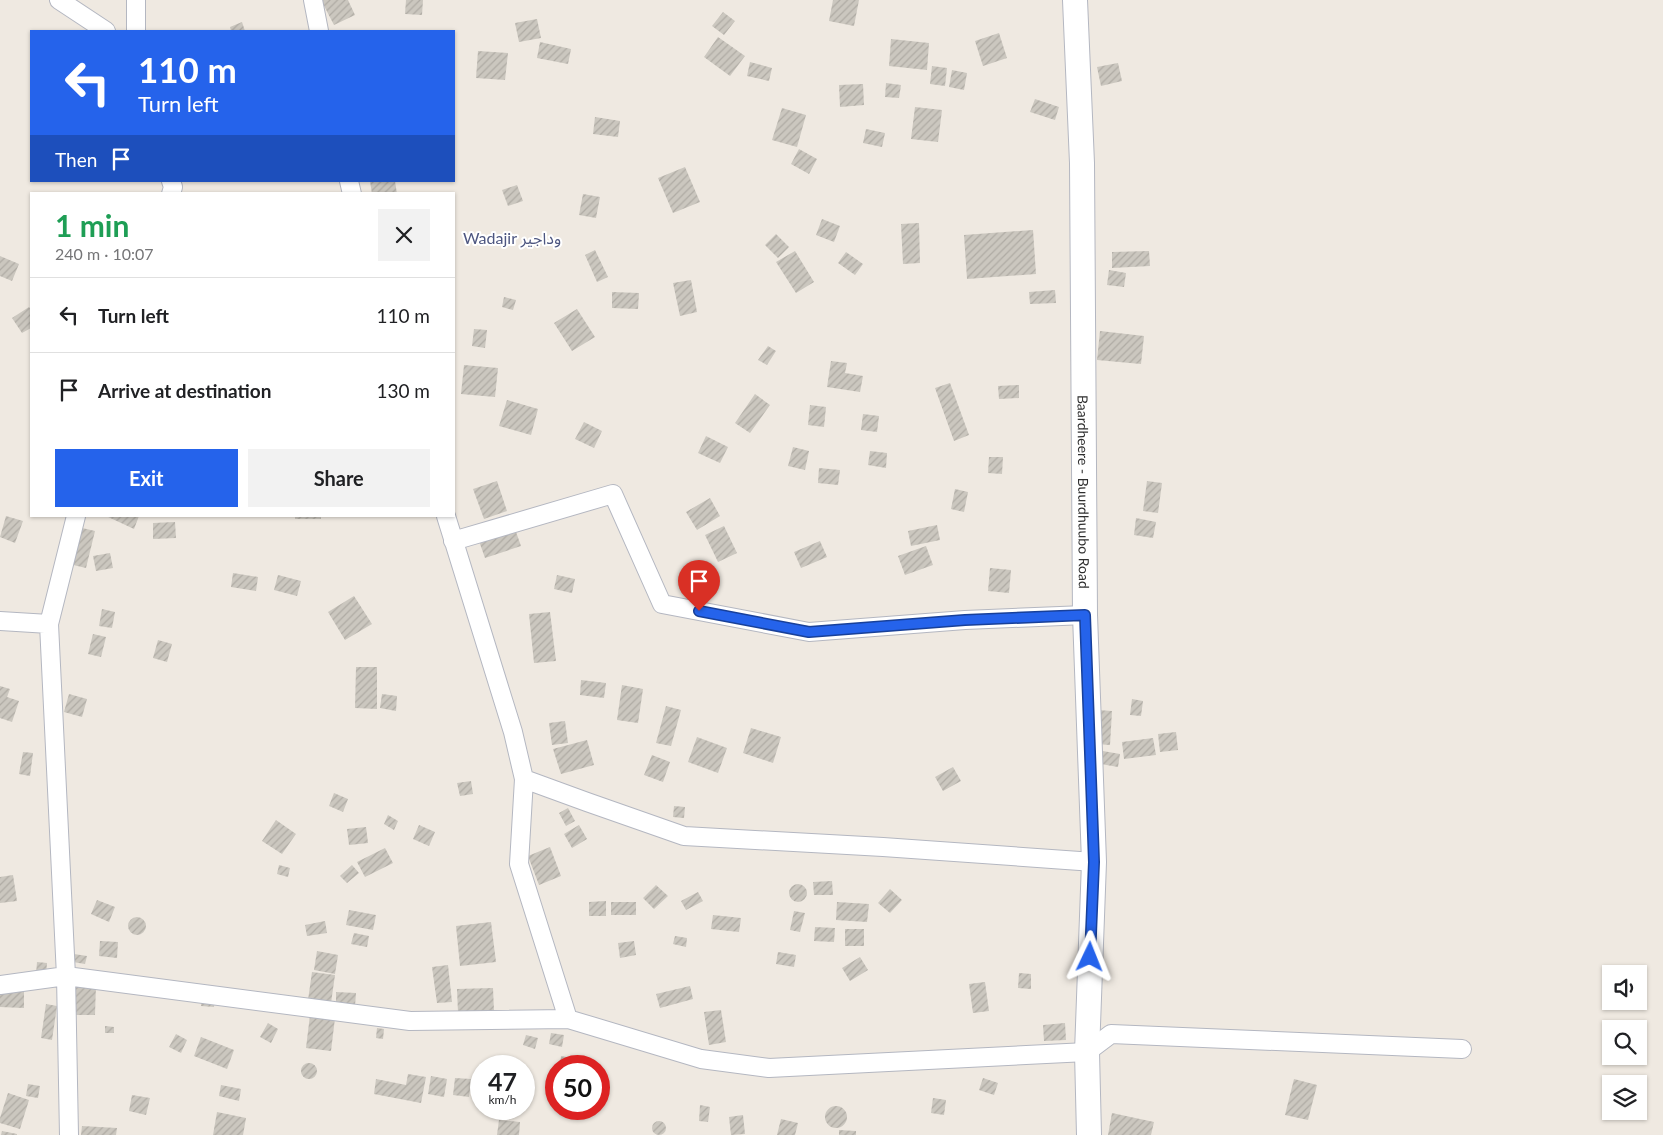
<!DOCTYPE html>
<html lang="en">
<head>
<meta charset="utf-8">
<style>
	body { margin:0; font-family:Lato,"Noto Sans Arabic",sans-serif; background:#f2f2f2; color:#202124; height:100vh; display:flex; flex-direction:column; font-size:19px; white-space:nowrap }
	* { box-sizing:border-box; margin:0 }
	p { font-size:16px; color:#757577 }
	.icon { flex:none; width:28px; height:28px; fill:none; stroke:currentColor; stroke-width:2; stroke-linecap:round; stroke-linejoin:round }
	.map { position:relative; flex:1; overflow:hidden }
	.drawer { position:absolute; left:30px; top:192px; width:425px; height:325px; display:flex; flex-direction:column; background:#fff; border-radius:0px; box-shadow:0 1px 4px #0004 }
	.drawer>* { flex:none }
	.top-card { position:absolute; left:30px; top:30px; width:425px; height:152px; border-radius:0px; box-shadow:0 1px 4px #0004; background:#2563eb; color:#fff; overflow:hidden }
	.buttons { position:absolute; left:1602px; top:965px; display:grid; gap:10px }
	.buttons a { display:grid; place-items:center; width:45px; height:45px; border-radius:0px; background:#fff; box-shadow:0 1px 4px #0004; font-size:25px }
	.speed { position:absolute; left:470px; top:1055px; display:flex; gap:10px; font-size:25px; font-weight:700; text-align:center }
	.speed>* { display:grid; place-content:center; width:65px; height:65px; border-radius:50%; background:#fff; box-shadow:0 1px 4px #0004; line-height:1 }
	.speed small { font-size:12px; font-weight:400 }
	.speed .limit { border:8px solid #d22; background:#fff; color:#111 }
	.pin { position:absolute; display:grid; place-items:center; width:42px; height:42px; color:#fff; margin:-51px -21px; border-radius:50% 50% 50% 0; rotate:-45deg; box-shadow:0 0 5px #0007 }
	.pin .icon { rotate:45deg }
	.me { position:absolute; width:55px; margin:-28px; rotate:2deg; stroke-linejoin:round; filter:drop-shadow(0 0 4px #0008) }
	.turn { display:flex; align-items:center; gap:18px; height:105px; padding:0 25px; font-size:22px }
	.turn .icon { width:65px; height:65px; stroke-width:2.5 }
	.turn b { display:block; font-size:35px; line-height:42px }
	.then { display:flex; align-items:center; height:48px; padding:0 25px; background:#0003; gap:10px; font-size:19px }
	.round { display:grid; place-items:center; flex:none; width:52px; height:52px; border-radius:0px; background:#f2f2f2 }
	.headline { display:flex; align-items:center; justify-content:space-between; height:85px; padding:0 25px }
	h1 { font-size:30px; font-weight:700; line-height:38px; color:#1e9e55 }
	.primary-button { display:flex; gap:10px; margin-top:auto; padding:10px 25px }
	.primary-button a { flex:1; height:58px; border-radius:0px; background:#2563eb; color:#fff; font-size:20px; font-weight:700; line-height:58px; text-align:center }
	.primary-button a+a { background:#f2f2f2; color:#202124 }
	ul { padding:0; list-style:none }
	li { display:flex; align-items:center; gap:15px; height:75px; padding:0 25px; border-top:1px solid #e0e0e0 }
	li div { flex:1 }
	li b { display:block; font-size:19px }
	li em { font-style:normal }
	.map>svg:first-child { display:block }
</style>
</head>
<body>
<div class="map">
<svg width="1663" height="1135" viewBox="0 0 1663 1135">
	<defs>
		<pattern id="building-hatch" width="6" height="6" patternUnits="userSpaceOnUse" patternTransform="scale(1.25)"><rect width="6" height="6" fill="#cbc7bf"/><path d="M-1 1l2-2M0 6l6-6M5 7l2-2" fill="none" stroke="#afaba4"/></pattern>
	</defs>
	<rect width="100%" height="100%" fill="#efe9e1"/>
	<path fill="url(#building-hatch)" d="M321 0H348L355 15 334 25Z
		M406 0H423L422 15 405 14Z
		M833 0H859L854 26 829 21Z
		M723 12 735 21 724 35 712 26Z
		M537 19 541 38 519 42 515 23Z
		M242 22 245 31H231L230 27Z
		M999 33 1007 58 983 66 975 41Z
		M718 37 745 56 730 76 704 57Z
		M891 39 929 43 927 70 889 66Z
		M540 42 571 49 568 64 537 58Z
		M478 51 508 53 505 80 476 78Z
		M750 62 772 68 769 81 747 76Z
		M1118 63 1122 81 1101 86 1097 67Z
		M932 66 947 68 945 86 930 84Z
		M952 70 967 73 964 90 949 87Z
		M886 83 901 85 899 98 885 97Z
		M863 84 864 105 840 107 839 85Z
		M1035 99 1059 107 1055 120 1030 112Z
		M915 107 942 110 938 142 911 139Z
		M782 108 806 115 797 147 772 140Z
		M595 117 620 121 618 137 593 134Z
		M866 129 885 133 882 147 863 143Z
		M799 149 817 159 809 174 791 164Z
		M685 167 700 202 673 213 658 178Z
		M370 181H395L397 194H372Z
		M517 185 523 201 508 206 502 190Z
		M583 194 600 197 596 218 579 215Z
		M822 219 840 226 834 242 816 235Z
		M919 223 920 263 903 264 901 224Z
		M1033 230 1036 274 967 279 964 235Z
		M776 234 789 247 778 258 765 245Z
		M595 250 608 277 597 282 585 255Z
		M795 251 814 282 796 293 776 262Z
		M1149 251 1150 266 1112 268V252Z
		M846 252 863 264 855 275 838 263Z
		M0 256 19 264 12 281 0 276Z
		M1109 270 1126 273 1124 287 1107 285Z
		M691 280 697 312 680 316 673 283Z
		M1055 290 1056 303 1030 304 1029 292Z
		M612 292 639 293 638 309 612 308Z
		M504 297 516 300 513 310 502 307Z
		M29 307 31 310V328L22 333 12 318Z
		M577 309 595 337 572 351 554 323Z
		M474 329 487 330 485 348 472 346Z
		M1100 331 1144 336 1141 364 1097 360Z
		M768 346 776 351 767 365 758 360Z
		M831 361 847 363 845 373 863 376 860 392 827 387Z
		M464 365 498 368 495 397 461 394Z
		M950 383 969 435 954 441 935 388Z
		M1019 385V398L999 399 998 386Z
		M755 394 770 405 750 433 735 423Z
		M507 400 538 409 531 435 499 426Z
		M810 405 826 407 824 427 808 425Z
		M863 414 879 416 877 432 861 430Z
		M584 422 602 431 594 448 575 439Z
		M706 436 728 447 720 463 698 453Z
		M793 447 809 451 805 470 788 466Z
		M870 451 887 453 886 468 868 465Z
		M989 457H1003L1002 474 988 473Z
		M819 468 840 470 838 485 818 483Z
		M497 481 507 511 484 519 473 489Z
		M1147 481 1162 483 1158 513 1143 511Z
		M955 489 968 492 964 512 951 509Z
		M710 498 720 516 697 530 686 512Z
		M6 516 23 521 15 543 0 537Z
		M106 516H139L134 529Z
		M295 516H321V519H295Z
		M1136 518 1156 522 1153 538 1134 535Z
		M175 522 176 538 153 539V523Z
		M937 525 940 540 911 546 908 531Z
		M724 526 737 553 718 562 705 535Z
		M78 527 95 531 86 568 69 564Z
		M515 529 521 546 485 558 479 541Z
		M820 541 827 557 801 568 794 552Z
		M926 546 933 565 905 575 898 556Z
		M110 553 113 568 96 571 93 556Z
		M990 568 1011 570 1009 593 988 591Z
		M233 573 258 577 256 591 231 587Z
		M278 575 301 581 297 596 274 590Z
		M557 575 575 579 572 593 554 589Z
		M354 596 372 624 345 640 328 612Z
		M102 609 115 612 112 628 99 626Z
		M550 612 556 661 534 663 529 614Z
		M93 634 106 637 101 657 88 654Z
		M158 640 172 644 167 662 153 658Z
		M356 667H377V709L355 708Z
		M581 680 606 683 604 698 580 695Z
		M622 685 643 689 638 723 617 720Z
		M0 686 10 689 7 697 19 701 12 722 0 718Z
		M69 694 87 699 82 717 64 712Z
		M382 694 397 696 396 711 380 708Z
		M1132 699 1143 701 1141 716 1130 715Z
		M666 706 681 710 671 746 656 743Z
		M1098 710 1112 711 1110 745 1096 744Z
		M565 721 568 743 552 745 549 723Z
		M751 728 781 737 773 763 743 753Z
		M1176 732 1178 750 1160 752 1158 734Z
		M697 737 727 748 718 773 688 762Z
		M1153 738 1156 755 1124 759 1122 742Z
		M587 740 594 765 561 774 553 749Z
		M1097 750 1120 754 1118 767 1095 763Z
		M23 752 33 753 30 776 19 774Z
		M652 755 670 762 663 782 644 775Z
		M953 767 961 781 943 791 935 777Z
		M471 781 473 794 460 796 457 783Z
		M334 793 348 799 343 812 329 806Z
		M674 806 685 807 684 818 673 817Z
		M568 808 575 821 566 826 559 813Z
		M388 815 398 821 394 830 384 824Z
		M276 820 296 834 282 854 262 841Z
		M419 825 435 832 429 846 413 839Z
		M579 825 587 839 572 848 564 834Z
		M366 827 368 843 349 845 347 829Z
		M550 847 561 876 539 885 528 856Z
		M385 848 393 863 365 877 357 862Z
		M279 865 290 868 288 877 277 874Z
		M352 865 359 873 347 883 340 876Z
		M13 875 17 901 0 903V877Z
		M832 881 833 895H814L813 882Z
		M789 893a9 9 0 1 1 18 0a9 9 0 1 1-18 0Z
		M656 885 668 896 654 909 643 898Z
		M890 889 902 900 890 913 878 903Z
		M698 892 703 901 686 910 681 901Z
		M97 900 115 907 109 922 91 914Z
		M606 901V916H589V902Z
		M611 902H636V915H611Z
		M837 902 869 904 867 922 836 920Z
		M349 910 376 915 373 930 346 925Z
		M794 911 805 913 800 932 790 930Z
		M713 915 741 918 739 932 711 929Z
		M128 926a9 9 0 1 1 18 0a9 9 0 1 1-18 0Z
		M325 921 327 933 307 936 305 925Z
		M491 922 496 962 460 966 456 926Z
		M815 927 835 928 834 942 814 941Z
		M845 929H864V946H845Z
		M354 933 369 936 367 947 351 944Z
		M675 936 687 938 686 947 673 944Z
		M100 941 118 942 117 958 99 956Z
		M634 941 636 955 620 958 618 943Z
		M317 951 338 955 335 974 314 970Z
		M778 952 796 955 794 967 776 964Z
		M74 954 87 956 85 964 73 962Z
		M860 957 868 970 850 981 842 968Z
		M37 962 47 963 46 975 36 974Z
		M448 965 452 1002 437 1003 432 967Z
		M312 972 335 975 331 1003 308 1000Z
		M1019 973 1031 974V989L1018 988Z
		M985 982 989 1011 973 1013 969 984Z
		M72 985H96L95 1015H72Z
		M690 986 693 999 660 1008 656 994Z
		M493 988 494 1011 458 1013 457 989Z
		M0 992H24V1008L0 1007Z
		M336 992 356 993 355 1006 336 1005Z
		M202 996 215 998 214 1007 201 1006Z
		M46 1004 57 1006 52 1040 41 1038Z
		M721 1010 726 1042 709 1045 704 1012Z
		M310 1015 335 1018 331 1051 306 1048Z
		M268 1023 278 1029 271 1043 260 1037Z
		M1065 1023 1066 1040 1044 1041 1043 1025Z
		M105 1026 114 1027V1033H105Z
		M377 1028 384 1029 383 1039 376 1038Z
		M551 1033 564 1035 562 1047 549 1044Z
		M176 1034 187 1040 181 1053 169 1047Z
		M526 1035 538 1038 535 1049 523 1045Z
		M201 1037 234 1050 227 1069 194 1056Z
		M561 1056 577 1059 576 1066H560Z
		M301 1071a8 8 0 1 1 16 0a8 8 0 1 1-16 0Z
		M408 1074 426 1077 421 1103 374 1094 376 1079 406 1085Z
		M431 1076 447 1079 444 1097 428 1094Z
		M455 1078 471 1079 469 1097 453 1095Z
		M983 1078 998 1083 994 1095 979 1090Z
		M1294 1079 1317 1085 1308 1120 1285 1115Z
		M28 1084 40 1086 38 1098 26 1096Z
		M221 1085 241 1089 239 1101 219 1096Z
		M8 1093 29 1100 20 1129 0 1123V1118Z
		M132 1095 150 1098 146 1115 129 1111Z
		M933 1098 946 1100 944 1115 931 1113Z
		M700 1105 710 1107 708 1122 699 1121Z
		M825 1117a11 11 0 1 1 22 0a11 11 0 1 1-22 0Z
		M506 1109H519L518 1116 505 1114Z
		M217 1112 246 1118 243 1135H213Z
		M1112 1113 1154 1122 1151 1135H1108Z
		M743 1115 745 1134 731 1135 729 1117Z
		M781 1119 798 1123 795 1135H777Z
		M499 1120 520 1122 519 1135H497Z
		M652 1128a7 7 0 1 1 14 0a7 7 0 1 1-14 0Z
		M82 1126 117 1128 116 1135H81Z
		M839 1130 856 1131V1135H839Z
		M2 1131 17 1134V1135H1Z"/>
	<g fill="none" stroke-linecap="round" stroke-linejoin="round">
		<g stroke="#b4b7c1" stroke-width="20">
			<path id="street" d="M59 0 106 31
				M313 0 319 31
				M136 31V0
				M349 181 352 194
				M171 194 173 187 171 181
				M446 516 513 732 524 779 519 864 568 1019
				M453 541 613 494 662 604 809 632 965 620 1085 615
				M0 621 49 624
				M524 779 587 802 684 836 883 847 1094 862
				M0 985 66 976 410 1021 568 1019 701 1059 769 1068 1087 1052 1111 1034 1462 1049
				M69 1135 66 976 49 624 76 516"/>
		</g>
		<g stroke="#b4b7c1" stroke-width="26">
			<g id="secondary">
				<path id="s1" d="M1075 0 1082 163 1085 615 1094 862 1087 1052 1089 1135"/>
			</g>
		</g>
		<use href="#street" stroke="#fff" stroke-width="18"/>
		<use href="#secondary" stroke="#fff" stroke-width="24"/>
	</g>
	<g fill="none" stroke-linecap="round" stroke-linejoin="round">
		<g stroke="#184099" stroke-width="12">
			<path id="route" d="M699 611 809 632 965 620 1085 615 1094 862 1090 957"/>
		</g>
		<use href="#route" stroke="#2563eb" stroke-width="9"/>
	</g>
	<g text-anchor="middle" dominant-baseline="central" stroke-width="4" stroke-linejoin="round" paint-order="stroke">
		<g font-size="14" fill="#2e2e2e" stroke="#fff">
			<text stroke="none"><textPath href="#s1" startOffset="492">Baardheere - Buurdhuubo Road</textPath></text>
		</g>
		<g font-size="16" fill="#4d5680" stroke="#fff">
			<text x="512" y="237">Wadajir وداجير</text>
		</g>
	</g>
</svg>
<div class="buttons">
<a><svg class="icon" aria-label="sound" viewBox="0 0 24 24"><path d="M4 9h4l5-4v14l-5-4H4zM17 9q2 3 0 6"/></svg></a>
<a><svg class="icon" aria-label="search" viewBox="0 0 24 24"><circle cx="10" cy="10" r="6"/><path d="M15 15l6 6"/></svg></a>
<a><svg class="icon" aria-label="layers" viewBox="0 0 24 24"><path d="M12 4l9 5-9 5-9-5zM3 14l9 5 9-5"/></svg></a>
</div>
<div class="speed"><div>47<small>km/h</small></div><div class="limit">50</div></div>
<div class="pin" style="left:699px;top:611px;background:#d93025"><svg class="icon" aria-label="arrive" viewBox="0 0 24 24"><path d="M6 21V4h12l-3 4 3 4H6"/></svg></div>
<svg class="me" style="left:1090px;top:957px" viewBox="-20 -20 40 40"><path d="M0-17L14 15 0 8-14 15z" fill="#2563eb" stroke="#fff" stroke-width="4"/></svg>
<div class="top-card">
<div class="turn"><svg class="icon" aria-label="left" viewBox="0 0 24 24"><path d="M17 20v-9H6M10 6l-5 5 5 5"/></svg><div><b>110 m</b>Turn left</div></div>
<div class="then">Then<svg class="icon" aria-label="arrive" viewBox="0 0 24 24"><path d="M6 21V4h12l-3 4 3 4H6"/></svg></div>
</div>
<section class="drawer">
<div class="headline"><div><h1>1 min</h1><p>240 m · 10:07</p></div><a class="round"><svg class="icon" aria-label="close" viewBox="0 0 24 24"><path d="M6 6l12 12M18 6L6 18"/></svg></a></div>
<ul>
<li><svg class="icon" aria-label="left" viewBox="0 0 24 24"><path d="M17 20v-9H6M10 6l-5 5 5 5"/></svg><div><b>Turn left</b></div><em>110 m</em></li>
<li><svg class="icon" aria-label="arrive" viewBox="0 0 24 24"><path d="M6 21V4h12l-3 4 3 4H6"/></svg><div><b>Arrive at destination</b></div><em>130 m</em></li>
</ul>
<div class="primary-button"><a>Exit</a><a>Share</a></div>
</section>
</div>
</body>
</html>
